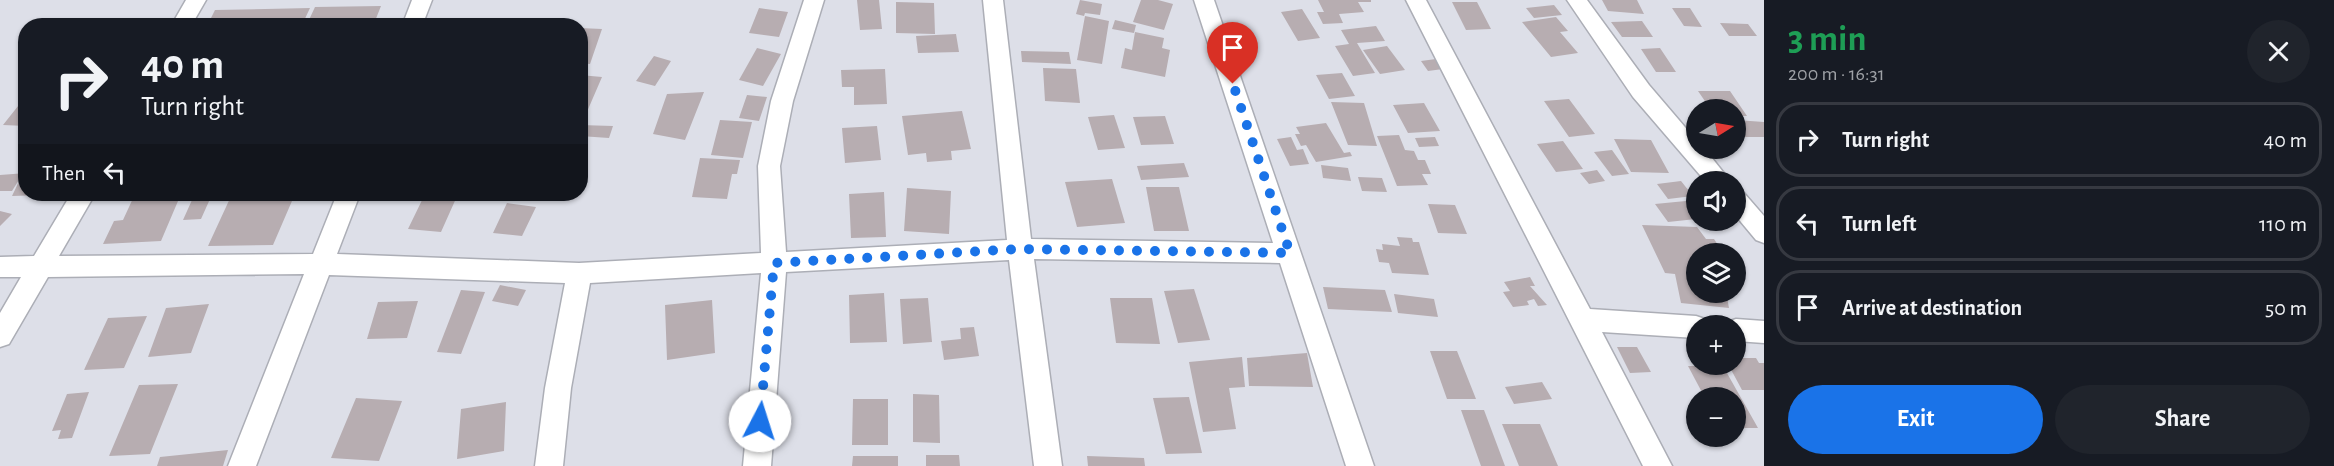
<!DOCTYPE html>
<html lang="en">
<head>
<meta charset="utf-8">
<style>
	body { margin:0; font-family:"Alegreya Sans",sans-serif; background:#20242c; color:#f1f3f6; height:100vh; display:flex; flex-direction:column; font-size:22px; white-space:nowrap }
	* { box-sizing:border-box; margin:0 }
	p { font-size:20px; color:#9ea1a6 }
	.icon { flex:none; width:33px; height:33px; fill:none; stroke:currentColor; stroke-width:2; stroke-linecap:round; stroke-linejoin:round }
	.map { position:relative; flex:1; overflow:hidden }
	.panel { display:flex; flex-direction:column; background:#171b24; width:570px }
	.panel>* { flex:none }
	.top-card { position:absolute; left:18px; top:18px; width:570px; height:183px; border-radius:24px; box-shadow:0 2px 4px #0004; background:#171b24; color:#f1f3f6; overflow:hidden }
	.needle { width:39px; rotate:79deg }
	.tools { position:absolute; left:1686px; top:99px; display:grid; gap:12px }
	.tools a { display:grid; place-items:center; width:60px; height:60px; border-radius:50%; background:#171b24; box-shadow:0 2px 4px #0004; font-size:30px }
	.pin { position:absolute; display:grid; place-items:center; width:51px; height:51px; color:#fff; margin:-62px -26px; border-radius:50% 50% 50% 0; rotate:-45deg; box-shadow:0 0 6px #0007 }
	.pin .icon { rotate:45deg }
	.me { position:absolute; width:66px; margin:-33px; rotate:5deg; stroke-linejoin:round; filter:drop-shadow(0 0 4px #0008) }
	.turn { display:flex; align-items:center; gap:21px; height:126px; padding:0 24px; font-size:27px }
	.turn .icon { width:78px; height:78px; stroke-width:2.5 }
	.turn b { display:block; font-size:42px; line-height:51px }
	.then { display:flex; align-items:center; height:57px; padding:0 24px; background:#0003; gap:12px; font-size:22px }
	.round { display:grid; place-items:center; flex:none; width:63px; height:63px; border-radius:32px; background:#20242c }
	.head { display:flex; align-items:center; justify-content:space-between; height:102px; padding:0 24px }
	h1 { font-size:36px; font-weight:700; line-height:45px; color:#1e9e55 }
	.primary-button { display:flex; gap:12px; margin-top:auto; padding:12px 24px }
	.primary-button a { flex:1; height:69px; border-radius:36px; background:#1a73e8; color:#fff; font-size:24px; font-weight:700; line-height:69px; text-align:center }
	.primary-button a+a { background:#20242c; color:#f1f3f6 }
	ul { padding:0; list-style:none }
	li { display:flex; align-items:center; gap:18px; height:75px; margin:0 12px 9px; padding:0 12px; border:3px solid #363941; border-radius:24px }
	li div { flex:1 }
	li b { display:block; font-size:22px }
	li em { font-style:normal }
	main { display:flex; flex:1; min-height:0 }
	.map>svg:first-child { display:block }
</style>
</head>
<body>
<main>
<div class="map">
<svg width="1764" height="466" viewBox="0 0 1764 466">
	<rect width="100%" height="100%" fill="#dddfe8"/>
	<path fill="#b7adb1" d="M857 0H879L882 29 860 30Z
		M1080 0 1102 4 1100 15 1085 13 1084 16 1076 14Z
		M1141 0H1158L1173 4 1164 30 1133 22Z
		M1318 0H1371V2H1358L1364 12 1339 14 1343 23 1323 24 1317 12H1324Z
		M1602 0H1637L1644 14 1608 11Z
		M896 2 934 3 935 34 896 33Z
		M1452 2H1477L1491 29 1466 30Z
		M1554 5 1562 15 1534 18 1526 8Z
		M381 6 375 21 308 22 315 7Z
		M310 8 302 25 207 26 215 10Z
		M759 8 788 12 779 37 749 33Z
		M1672 8H1690L1702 27 1684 26Z
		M1302 9 1320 38 1298 41 1281 12Z
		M1085 16 1109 21 1102 64 1077 60Z
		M1556 17 1568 31 1560 32 1578 53 1551 57 1522 22Z
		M1115 20 1136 25 1134 33 1112 29Z
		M1642 21 1653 37H1622L1611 22Z
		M1720 23 1748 24 1757 36H1729Z
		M1376 26 1385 41 1357 43 1375 73 1353 76 1335 46 1349 44 1341 30Z
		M580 28 602 29 590 64 580 63Z
		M1135 32 1164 38 1162 48 1170 50 1165 77 1121 68 1125 48 1132 50Z
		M956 34 959 52 918 53 916 36Z
		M1387 46 1405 70 1380 74 1363 50Z
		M757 48 781 54 763 86 739 80Z
		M1660 48 1676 72H1656L1641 49Z
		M1021 51 1069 52 1071 64 1022 62Z
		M654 56 671 61 655 86 636 81Z
		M1436 59 1443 69 1428 71 1421 61Z
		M1043 68 1076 69 1080 103 1045 101Z
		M885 69 887 104 854 105V87H842L841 70Z
		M1342 73 1355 96 1329 99 1316 75Z
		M580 75 602 77 583 121H580Z
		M1698 91H1730L1747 116H1736V110H1711Z
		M704 92 685 140 653 134 667 94Z
		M747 95 767 97 759 121 739 118Z
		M26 96V126L3 125Z
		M1569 99 1595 134 1569 137 1544 101Z
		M1331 102 1364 103 1377 146 1348 145Z
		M1424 103 1440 131 1408 133 1393 105Z
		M962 111 971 149 951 151 952 160 927 162 926 153 908 155 902 116Z
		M1114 115 1125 148 1098 150 1088 117Z
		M1165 116 1174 144 1141 145 1133 117Z
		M720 120 752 122 743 158 711 155Z
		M1736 120 1764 122V137H1736Z
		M1326 123 1344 153 1350 152 1352 156 1316 162 1306 145 1301 146 1295 134H1300L1296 127Z
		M580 125 613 126 609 138 580 136Z
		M877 126 881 160 845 163 842 128Z
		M1399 135 1405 150 1414 151 1418 160H1425L1431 174H1422L1428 185 1397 186 1377 136Z
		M1291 137 1297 150 1303 149 1309 164 1290 166 1277 139Z
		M1435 137 1439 146 1419 147 1415 138Z
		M1614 139 1651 140 1669 173 1631 172Z
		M1563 141 1583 169 1556 172 1537 144Z
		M1612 150 1629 174 1612 176 1594 152Z
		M700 158 740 160 737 174H732L727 199 692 197Z
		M1184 163 1189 177 1141 180 1137 166Z
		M1321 165 1348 168 1351 181 1323 178Z
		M1597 170 1605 181 1589 184 1580 173Z
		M26 173V194H43V195L12 196 22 175 12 191H0V175Z
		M1358 177 1382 178 1387 192 1362 191Z
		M1112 179 1125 223 1077 227 1065 182Z
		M1681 181 1693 196 1668 199 1657 184Z
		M1146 187H1179L1189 231H1154Z
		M907 188 951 191 949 234 904 231Z
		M884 192 886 237 851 238 849 194Z
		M135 194H181L161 241 103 244 114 221 123 220Z
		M232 194H295L273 245 208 246Z
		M425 194H458L441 232 408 229Z
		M210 199 201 219 183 220 192 200Z
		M1696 200V219L1668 222 1655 204Z
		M507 203 536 207 522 236 493 233Z
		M1428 204 1455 205 1467 234 1438 233Z
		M0 211 12 214 0 226Z
		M1642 225 1697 227 1706 239H1714L1724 254H1696V292H1726L1729 308 1681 303 1675 274 1665 273Z
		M1397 237 1412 238 1413 242H1419L1429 275 1392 273 1389 263 1379 262 1376 249 1383 250 1382 244 1400 246Z
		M1530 277 1535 286H1530L1547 305 1538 306 1534 299 1527 301 1529 305 1513 307 1503 292 1510 291 1504 282Z
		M500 285 526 290 518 306 492 301Z
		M1323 287 1385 290 1392 312 1328 309Z
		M1194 289 1210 340 1178 343 1164 291Z
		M461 290 485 292 461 354 437 352Z
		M884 293 887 342 850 343 849 295Z
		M1394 294 1434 299 1438 317 1398 313Z
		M928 298 932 342 903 344 900 299Z
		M1110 298H1152L1160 344 1116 343Z
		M712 300 715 353 667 360 665 305Z
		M418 301 407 338 367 339 378 302Z
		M209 304 191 353 148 357 166 308Z
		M147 316 124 368 84 370 108 318Z
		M974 327 979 356 944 360 941 341 961 339 960 328Z
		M1617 347H1637L1651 372 1630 373Z
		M1430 351H1457L1476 399H1447Z
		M1307 353 1313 387 1249 386 1247 358Z
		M1242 357 1245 387 1229 388 1236 429 1203 432 1189 362Z
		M1736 358H1756L1759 363H1764V390H1742L1728 364 1738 365Z
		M1688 366H1723L1758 428H1736V398H1705Z
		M1542 382 1552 399 1514 404 1505 387Z
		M178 384 150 454 109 456 139 385Z
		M89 392 72 438 58 439 61 430 52 431 67 394Z
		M913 394 939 395 940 443 913 442Z
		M1189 397 1202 453 1166 454 1153 398Z
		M356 398 402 401 379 461 331 458Z
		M853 399H888V445H852Z
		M506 402 504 451 457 459 461 409Z
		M1461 410H1484L1505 466H1481Z
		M1502 424H1540L1558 466H1519Z
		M228 450 223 466H157L160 457Z
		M926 455H959L960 466H926Z
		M853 456H898V466H852Z
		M1087 456 1144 458 1145 466H1088Z"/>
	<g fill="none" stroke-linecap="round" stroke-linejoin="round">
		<g stroke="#acaeb6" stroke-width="3">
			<path id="street" d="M186 0H206L191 26H171Z
				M412 0H432L422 26H402Z
				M804 0H824L793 101 780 166 786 252 1007 240 983 0H1003L1031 239 1273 243 1194 0H1214L1374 466H1346L1280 263 1034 259 1062 466H1034L1009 260 786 272 771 466H743L761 273 590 283 571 388 563 466H535L545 388 565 283 329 275 256 466H228L304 274 48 277 9 344 0 347V313L21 277H0V257L34 256 71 194H95L59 256 313 254 337 194H360L337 254 579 263 761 253 758 166 771 101Z
				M1406 0H1426L1590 309 1696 316 1705 319 1708 326H1696V338L1602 332 1672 466H1643Z
				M1567 0H1587L1649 85 1696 140V148H1704L1731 182H1706L1633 97Z
				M1736 191 1744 193 1764 216V243L1756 240 1736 216Z
				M1736 319 1764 321V343L1736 341V326H1725L1727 322Z"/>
		</g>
		<use href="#street" fill="#fff" fill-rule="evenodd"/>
	</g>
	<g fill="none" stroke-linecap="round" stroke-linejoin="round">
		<path stroke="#1a73e8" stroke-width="10" stroke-dasharray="0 18" d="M760 421 774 263 1020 249 1290 253 1233 84"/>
	</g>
</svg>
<div class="tools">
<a><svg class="needle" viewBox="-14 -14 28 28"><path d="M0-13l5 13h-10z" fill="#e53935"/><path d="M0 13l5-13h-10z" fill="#9ea1a6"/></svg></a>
<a><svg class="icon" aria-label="sound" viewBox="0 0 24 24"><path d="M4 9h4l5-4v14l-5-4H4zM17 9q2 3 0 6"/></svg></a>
<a><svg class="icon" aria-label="layers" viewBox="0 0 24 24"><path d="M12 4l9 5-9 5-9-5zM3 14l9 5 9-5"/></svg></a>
<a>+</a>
<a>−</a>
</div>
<div class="pin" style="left:1233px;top:84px;background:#d93025"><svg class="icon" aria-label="arrive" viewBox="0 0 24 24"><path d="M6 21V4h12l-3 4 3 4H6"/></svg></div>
<svg class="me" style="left:760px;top:421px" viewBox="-20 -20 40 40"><circle r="19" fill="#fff"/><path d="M0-13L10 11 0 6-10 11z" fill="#1a73e8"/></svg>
<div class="top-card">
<div class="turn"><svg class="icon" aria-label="right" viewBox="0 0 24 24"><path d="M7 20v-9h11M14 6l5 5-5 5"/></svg><div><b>40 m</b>Turn right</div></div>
<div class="then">Then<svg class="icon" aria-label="left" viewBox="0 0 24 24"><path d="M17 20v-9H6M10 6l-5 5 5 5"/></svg></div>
</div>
</div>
<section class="panel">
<div class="head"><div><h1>3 min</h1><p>200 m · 16:31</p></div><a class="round"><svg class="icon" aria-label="close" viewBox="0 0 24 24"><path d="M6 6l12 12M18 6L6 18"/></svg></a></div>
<ul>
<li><svg class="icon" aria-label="right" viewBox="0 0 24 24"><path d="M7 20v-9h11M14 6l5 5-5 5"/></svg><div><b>Turn right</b></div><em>40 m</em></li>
<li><svg class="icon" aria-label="left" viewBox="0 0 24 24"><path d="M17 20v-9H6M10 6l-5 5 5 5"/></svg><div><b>Turn left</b></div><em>110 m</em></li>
<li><svg class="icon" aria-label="arrive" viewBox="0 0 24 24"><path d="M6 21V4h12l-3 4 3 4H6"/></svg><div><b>Arrive at destination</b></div><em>50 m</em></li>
</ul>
<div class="primary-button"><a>Exit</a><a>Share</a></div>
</section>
</main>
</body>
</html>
